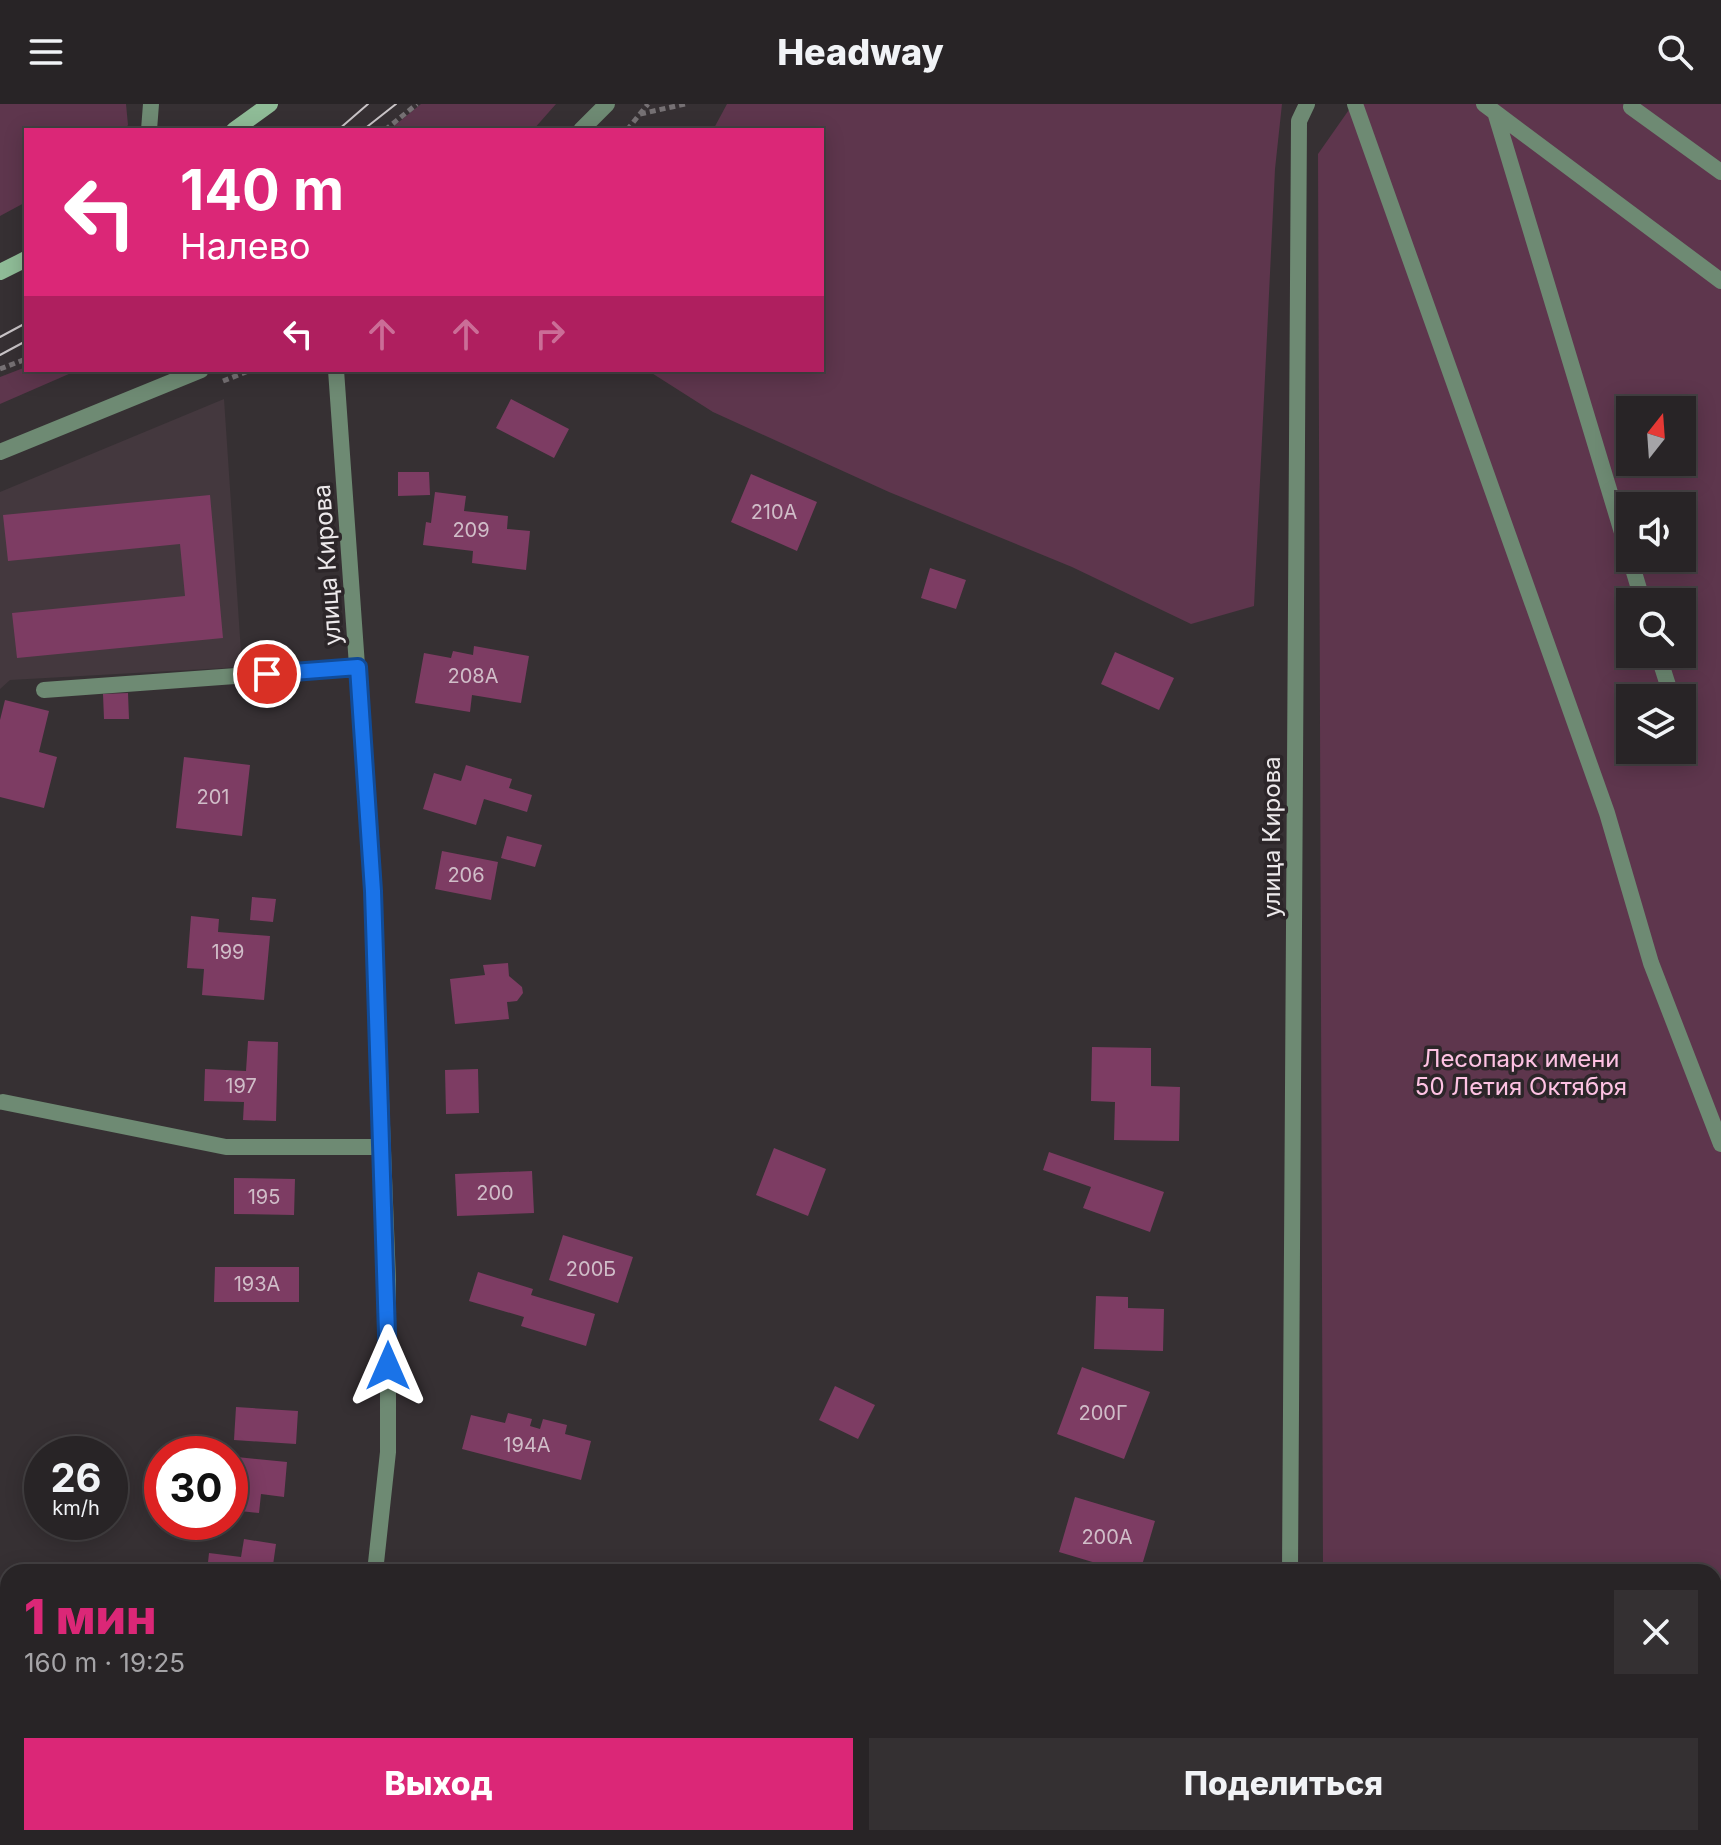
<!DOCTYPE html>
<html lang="ru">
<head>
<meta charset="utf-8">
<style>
	body { margin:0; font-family:Inter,sans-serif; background:#343032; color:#f1f3f6; height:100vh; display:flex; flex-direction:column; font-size:30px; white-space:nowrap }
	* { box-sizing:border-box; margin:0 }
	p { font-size:26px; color:#a5a4a7 }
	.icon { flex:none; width:44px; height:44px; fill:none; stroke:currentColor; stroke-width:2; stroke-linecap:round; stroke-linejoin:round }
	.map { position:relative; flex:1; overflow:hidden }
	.panel { position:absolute; left:0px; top:1460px; width:1722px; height:282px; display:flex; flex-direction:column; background:#282426; border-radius:24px 24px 0 0; box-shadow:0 4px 20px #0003,0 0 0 2px #444143 }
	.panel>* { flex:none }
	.banner { position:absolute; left:24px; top:24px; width:800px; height:244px; border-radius:0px; box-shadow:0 4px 20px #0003,0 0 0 2px #444143; background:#db2777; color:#fff; overflow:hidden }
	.needle { width:52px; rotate:17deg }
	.buttons { position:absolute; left:1616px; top:292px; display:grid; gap:16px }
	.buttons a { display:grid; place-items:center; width:80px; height:80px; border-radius:0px; background:#282426; box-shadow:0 4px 20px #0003,0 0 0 2px #444143; font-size:40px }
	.speed { position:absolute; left:24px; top:1332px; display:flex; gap:16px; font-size:40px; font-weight:700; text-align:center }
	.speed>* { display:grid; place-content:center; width:104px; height:104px; border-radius:50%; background:#282426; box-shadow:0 4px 20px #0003,0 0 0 2px #444143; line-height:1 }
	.speed small { font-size:20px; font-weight:400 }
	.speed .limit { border:12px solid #d22; background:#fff; color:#111 }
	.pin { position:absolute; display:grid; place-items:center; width:68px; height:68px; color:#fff; margin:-34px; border:4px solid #fff; border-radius:50%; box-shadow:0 2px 8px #0007 }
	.me { position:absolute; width:88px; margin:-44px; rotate:0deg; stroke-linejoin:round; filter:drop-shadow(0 0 6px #0008) }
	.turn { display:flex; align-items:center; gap:28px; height:168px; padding:0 24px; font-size:36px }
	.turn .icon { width:104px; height:104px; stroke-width:2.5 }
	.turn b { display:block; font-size:56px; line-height:68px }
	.lanes { display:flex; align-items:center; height:76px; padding:0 24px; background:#0003; justify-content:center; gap:40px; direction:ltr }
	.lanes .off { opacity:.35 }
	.round { display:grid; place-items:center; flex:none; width:84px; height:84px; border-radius:0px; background:#343032 }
	.head { display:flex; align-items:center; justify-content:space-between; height:136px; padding:0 24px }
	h1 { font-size:48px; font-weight:800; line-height:60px; color:#db2777 }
	.cta { display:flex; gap:16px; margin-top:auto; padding:16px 24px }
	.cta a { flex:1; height:92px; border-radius:0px; background:#db2777; color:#fff; font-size:32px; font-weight:800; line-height:92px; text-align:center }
	.cta a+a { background:#343032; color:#f1f3f6 }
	header { display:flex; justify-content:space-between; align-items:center; height:104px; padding:0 24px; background:#282426; font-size:36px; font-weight:800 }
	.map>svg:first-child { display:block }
</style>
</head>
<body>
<header><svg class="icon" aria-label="menu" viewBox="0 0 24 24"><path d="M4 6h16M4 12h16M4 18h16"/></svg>Headway<svg class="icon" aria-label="search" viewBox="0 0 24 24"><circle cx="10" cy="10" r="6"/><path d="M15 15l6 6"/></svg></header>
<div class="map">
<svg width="1721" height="1741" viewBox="0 0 1721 1741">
	<rect width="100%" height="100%" fill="#363033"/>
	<path fill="#44383e" d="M224 295 242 563 10 576 0 585V388Z"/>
	<path fill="#5e364d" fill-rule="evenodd" d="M0 0H126L128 21 124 26H26V98L0 112Z
		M421 0H556L533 26H389Z
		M727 0H1282L1275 65 1254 502 1191 520 1072 463 889 388 713 308 647 266H822V26H713Z
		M1353 0H1721V1741H1324V1734H1714V1468H1323L1318 50ZM1630 306H1682V358H1630ZM1630 402H1682V454H1630ZM1630 498H1682V550H1630ZM1630 594H1682V646H1630Z
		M26 263V266H78L0 300V273Z"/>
	<path fill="#7d3c63" d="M511 295 569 325 554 354 496 324Z
		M398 368H429L430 391 398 392Z
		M751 370 817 398 797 447 731 418Z
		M435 388 466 392 464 407 508 412 507 425 530 427 526 466 472 459 473 447 423 441 426 418 431 419Z
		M210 391 223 534 17 554 12 509 185 492 180 440 8 457 3 411Z
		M930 464 966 476 956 505 921 494Z
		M474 542 529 552 521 599 472 591 470 608 415 599 424 549 451 554 453 547 473 551Z
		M1115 548 1174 574 1159 606 1101 580Z
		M128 589 129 615H104L103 590Z
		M5 596 49 607 39 648 57 653 44 704 0 693V616Z
		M184 653 250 661 242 732 176 724Z
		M466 661 512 675 509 684 532 691 527 708 484 695 476 721 423 705 434 669 461 677Z
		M507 732 542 741 535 763 501 754Z
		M442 747 498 758 491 796 435 785Z
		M252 793 276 795 273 818 250 816Z
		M191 812 219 815 218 828 270 832 264 896 202 891 204 865 187 864Z
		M508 859 509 872 522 883 523 889 517 897 507 898 509 915 455 920 450 875 485 871 483 861Z
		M248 937 278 938 276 1017 243 1016 244 998 204 997 205 965 246 967Z
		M1092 943 1151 944V982L1180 983 1179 1037 1114 1036 1115 998 1091 997Z
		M478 965 479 1009 446 1010 445 966Z
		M774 1044 826 1065 808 1112 756 1091Z
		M1049 1048 1164 1088 1150 1128 1083 1104 1091 1083 1043 1066Z
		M532 1067 534 1109 457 1112 455 1070Z
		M234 1074 295 1075 294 1111 234 1110Z
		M563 1131 633 1153 618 1199 549 1176Z
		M215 1163H299V1198H214Z
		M478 1168 533 1185 531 1191 595 1210 586 1242 521 1222 524 1213 469 1197Z
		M1096 1192 1128 1193V1204L1164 1205 1163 1247 1094 1245Z
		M1082 1263 1150 1288 1124 1355 1057 1330Z
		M835 1282 875 1301 858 1335 819 1316Z
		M236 1303 298 1307 296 1340 234 1336Z
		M508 1309 532 1315 530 1322 540 1325 543 1315 567 1321 565 1330 591 1337 581 1376 462 1345 471 1311 505 1319Z
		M237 1353 287 1358 284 1393 261 1390 259 1409 231 1406Z
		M1075 1393 1155 1417 1140 1468H1126L1059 1448Z
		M244 1435 276 1440 272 1468H207L209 1449 241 1453Z
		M54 1734 87 1739V1741H52Z
		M174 1734H236L234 1741H173Z
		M1045 1734H1130L1127 1741H1046L1043 1740Z"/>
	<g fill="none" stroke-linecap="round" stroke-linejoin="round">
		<path stroke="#767174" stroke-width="5" stroke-dasharray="6 4" stroke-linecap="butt" d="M640 10 685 0
			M385 26 417 0
			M627 26 648 0
			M0 265 26 255
			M223 277 251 266"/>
		<path stroke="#6e8a73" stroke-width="16" d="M1355 0 1607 709 1651 859 1721 1040
			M1484 0 1721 177
			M1631 3 1721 68
			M1495 8 1643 498
			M149 26 151 0
			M1658 550 1672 594
			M44 586 358 563
			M1682 629 1683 633
			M3 998 226 1043H383
			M1160 1735 1175 1741"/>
		<path stroke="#6e8a73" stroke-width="16" d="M336 266 373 787 388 1176V1348L375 1468
			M1290 1468 1299 17 1307 0
			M340 1741 341 1734
			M1288 1741V1734"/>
		<path stroke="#6e8a73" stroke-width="16" d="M581 26 607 0
			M0 348 201 266"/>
		<path stroke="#8fbc97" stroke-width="16" d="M234 26 270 0
			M0 168 26 155"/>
		<path stroke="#c9c4c7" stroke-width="2" d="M338 26 368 0
			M363 26 396 0
			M0 233 26 219
			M0 251 26 237"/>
	</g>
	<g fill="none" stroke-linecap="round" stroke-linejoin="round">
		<g stroke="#114b97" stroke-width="20">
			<path id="route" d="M267 570 358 563 373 787 388 1262"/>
		</g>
		<use href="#route" stroke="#1a73e8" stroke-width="14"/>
	</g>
	<g text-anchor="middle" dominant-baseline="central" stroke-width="7" stroke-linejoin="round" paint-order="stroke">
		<g font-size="20" fill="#d0bdc8">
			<text x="774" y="408">210А</text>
			<text x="471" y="426">209</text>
			<text x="473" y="572">208А</text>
			<text x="213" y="693">201</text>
			<text x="466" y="771">206</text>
			<text x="228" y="848">199</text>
			<text x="241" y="982">197</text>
			<text x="495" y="1089">200</text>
			<text x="264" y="1093">195</text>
			<text x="591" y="1165">200Б</text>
			<text x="257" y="1180">193А</text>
			<text x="1103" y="1309">200Г</text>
			<text x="527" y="1341">194А</text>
			<text x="1107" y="1433">200А</text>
		</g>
		<g font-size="24" fill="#ece8ea" stroke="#2c2629">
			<text transform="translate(327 461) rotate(-94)">улица Кирова</text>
			<text transform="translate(1271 733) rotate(-90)">улица Кирова</text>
		</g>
		<g font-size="24" fill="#fec2e3" stroke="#2c2629">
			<text x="1521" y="954">Лесопарк имени<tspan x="1521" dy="28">50 Летия Октября</tspan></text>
		</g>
	</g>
</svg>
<div class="buttons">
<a><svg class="needle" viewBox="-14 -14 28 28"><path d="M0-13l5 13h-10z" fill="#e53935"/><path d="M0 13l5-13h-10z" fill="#a5a4a7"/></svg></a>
<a><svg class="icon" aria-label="sound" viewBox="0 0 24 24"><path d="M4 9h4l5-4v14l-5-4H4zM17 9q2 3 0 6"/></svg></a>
<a><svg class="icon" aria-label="search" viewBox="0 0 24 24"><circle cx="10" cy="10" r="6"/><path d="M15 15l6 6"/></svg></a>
<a><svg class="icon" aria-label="layers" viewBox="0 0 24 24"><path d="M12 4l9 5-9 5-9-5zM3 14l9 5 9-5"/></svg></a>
</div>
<div class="speed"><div>26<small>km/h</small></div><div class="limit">30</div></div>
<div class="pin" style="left:267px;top:570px;background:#d93025"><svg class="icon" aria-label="arrive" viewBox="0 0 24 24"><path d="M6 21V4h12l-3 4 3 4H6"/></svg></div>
<svg class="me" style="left:388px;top:1262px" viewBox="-20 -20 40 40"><path d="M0-17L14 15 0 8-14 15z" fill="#1a73e8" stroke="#fff" stroke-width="4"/></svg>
<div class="banner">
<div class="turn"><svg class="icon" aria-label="left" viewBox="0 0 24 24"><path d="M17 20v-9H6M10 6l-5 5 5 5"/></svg><div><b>140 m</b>Налево</div></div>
<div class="lanes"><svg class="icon" aria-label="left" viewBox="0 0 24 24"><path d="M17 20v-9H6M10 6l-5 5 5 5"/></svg><svg class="icon off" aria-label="ahead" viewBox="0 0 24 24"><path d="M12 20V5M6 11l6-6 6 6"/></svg><svg class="icon off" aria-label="ahead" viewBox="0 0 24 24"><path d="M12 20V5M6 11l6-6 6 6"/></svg><svg class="icon off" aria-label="right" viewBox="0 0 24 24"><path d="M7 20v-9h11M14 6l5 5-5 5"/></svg></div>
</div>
<section class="panel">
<div class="head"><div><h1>1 мин</h1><p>160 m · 19:25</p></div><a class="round"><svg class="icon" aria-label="close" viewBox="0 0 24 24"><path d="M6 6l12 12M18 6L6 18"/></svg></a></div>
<div class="cta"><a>Выход</a><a>Поделиться</a></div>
</section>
</div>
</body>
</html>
